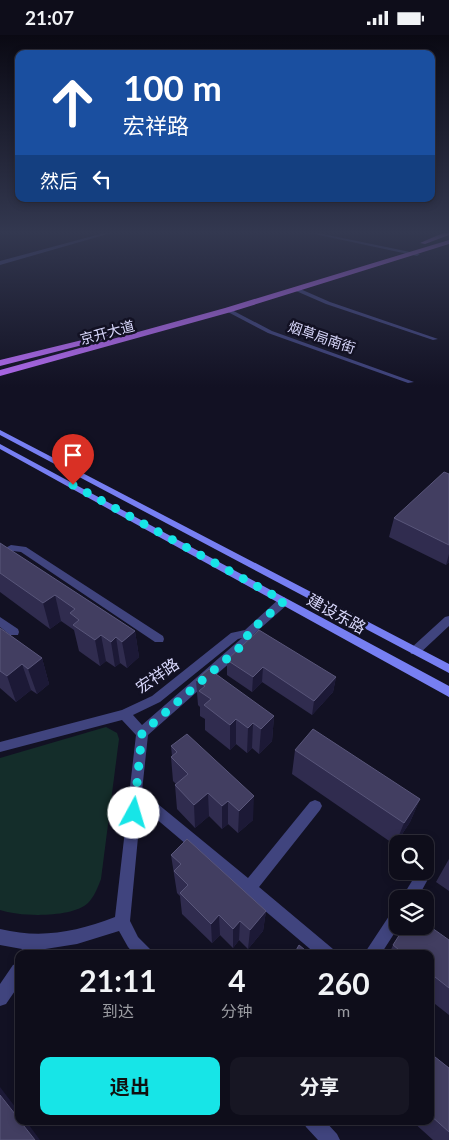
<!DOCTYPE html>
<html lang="zh">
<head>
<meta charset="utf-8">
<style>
	body { margin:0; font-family:Lato,"Noto Sans SC",sans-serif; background:#171623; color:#f1f3f6; height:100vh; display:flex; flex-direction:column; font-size:19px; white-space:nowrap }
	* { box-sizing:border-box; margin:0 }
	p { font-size:16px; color:#9b9ca2 }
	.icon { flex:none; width:28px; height:28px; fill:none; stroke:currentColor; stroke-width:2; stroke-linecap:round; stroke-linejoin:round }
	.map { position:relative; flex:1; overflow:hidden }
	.drawer { position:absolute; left:15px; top:915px; width:419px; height:175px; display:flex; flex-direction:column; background:#0e0d1a; border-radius:10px; box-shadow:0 2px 8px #0003,0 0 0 1px #2e2d39 }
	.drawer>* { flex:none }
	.hud { position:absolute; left:15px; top:15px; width:420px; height:152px; border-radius:10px; box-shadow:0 2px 8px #0003,0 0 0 1px #2e2d39; background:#1a4fa0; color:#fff; overflow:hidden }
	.fabs { position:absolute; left:389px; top:800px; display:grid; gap:10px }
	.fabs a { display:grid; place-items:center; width:45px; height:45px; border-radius:10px; background:#0e0d1a; box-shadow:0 2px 8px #0003,0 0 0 1px #2e2d39; font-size:25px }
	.pin { position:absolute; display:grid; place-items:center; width:42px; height:42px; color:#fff; margin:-51px -21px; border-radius:50% 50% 50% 0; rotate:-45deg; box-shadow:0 0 5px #0007 }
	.pin .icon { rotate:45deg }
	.me { position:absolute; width:55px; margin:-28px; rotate:6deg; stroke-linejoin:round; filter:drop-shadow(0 0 4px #0008) }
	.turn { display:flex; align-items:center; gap:18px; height:105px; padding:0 25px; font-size:22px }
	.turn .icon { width:65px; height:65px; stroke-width:2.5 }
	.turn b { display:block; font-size:35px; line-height:42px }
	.then { display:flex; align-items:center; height:48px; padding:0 25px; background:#0003; gap:10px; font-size:19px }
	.eta { display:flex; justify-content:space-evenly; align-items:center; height:85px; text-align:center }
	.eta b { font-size:30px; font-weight:700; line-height:35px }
	.action { display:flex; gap:10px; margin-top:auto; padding:10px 25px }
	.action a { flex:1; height:58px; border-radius:10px; background:#17e5e7; color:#111; font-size:20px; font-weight:700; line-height:58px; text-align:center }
	.action a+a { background:#171623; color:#f1f3f6 }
	.status { display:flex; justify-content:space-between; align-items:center; height:35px; padding:0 25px; background:#0e0d1a; direction:ltr }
	.status svg { height:14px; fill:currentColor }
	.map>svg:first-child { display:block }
</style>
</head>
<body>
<div class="status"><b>21:07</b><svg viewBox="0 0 49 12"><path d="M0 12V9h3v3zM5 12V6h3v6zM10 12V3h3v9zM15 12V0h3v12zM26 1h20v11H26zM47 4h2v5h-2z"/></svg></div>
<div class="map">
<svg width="449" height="1105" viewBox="0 0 449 1105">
	<rect width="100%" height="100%" fill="#121123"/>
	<path fill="#142d2a" d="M106 692 117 698 119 704 101 844C98 852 94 862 88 868 72 883 20 882 0 875V723Z"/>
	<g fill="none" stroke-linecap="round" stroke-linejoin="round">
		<path fill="#40447e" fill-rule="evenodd" d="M104 198H111L0 230V226Z
			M298 253 330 267 438 304 433 305 326 269 296 256V254Z
			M228 273 272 296 414 347 408 348 268 298 226 276V274Z
			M11 510 26 512 163 601 164 604 163 607H155L21 517 13 516 0 524V516Z
			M284 562 289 566 288 569 253 600 250 610 148 700 142 756 248 843 310 767 315 765 320 767 322 771 320 775 259 852 333 914 336 919H316L141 771 130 886 138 902 150 914 153 919H134L128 912 119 896 77 909 39 915 37 919H20L22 914 0 910V894C42 904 75 897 115 882L136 700 122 685 0 717V707L122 675 152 661 231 598 245 595 280 563ZM242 603 142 690 133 680 160 667 238 604Z
			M449 581V591L419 619H411L410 616 411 613 445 582Z
			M0 582 18 594 19 597 18 600H10L0 592Z
			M420 839 425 841 427 846 417 864H401L415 841Z
			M398 873V891H399L381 919H364L393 875Z
			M19 928V950L6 969 0 971V949L13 930Z
			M303 1086H325L337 1099 340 1105H318L306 1092Z"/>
		<path fill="#40447e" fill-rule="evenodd" d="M310 198H318L420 219 417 221Z"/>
		<path fill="#777ff2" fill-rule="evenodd" d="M0 395 449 629V638L0 400Z
			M0 409 449 651V662L0 414Z"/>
		<path fill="#b269f0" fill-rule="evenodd" d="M443 198H449V200L425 209 420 208Z
			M449 205V209L231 277 0 341V335L225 273Z
			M111 298 115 300 114 302 0 331V325Z"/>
	</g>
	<path fill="#302c4f" d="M449 439V527L446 530 389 502 394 483Z
		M0 508 135 596 139 622 127 633 120 628 115 632 106 626 100 631 79 616 74 595 61 586 50 594 0 557Z
		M0 593 42 623 49 649 37 659 31 655 16 667 0 653Z
		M227 625 336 642 333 657 312 680 262 647 252 657 227 640Z
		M196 645 274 681 272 706 259 719 252 713 247 718 236 709 230 715 205 695V684L200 681V672L198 670Z
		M171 711 253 785 238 798 228 789 222 794 209 781 195 793 177 774 175 750 176 749 173 746 171 722 172 721Z
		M295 715 420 764 410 787 395 810 292 739Z
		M171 820 266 876 263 896 248 914 239 905 233 913 220 900 212 908 182 879 180 861 177 858Z
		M449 824V856L436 847Z
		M449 905V980L430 965V919H389L393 910Z
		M430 1018 449 1033V1105H433L412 1086H430Z"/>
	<path fill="#1c1936" d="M449 519V527L446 530Z
		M55 560 61 586 50 594 43 568Z
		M135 596 139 622 127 633 122 607Z
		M101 600 106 626 100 631 95 605Z
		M116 602 120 628 115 632 111 607Z
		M42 623 49 649 37 659 28 634Z
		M22 629 31 655 16 667 7 641Z
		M263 632 262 647 252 657 253 642Z
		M336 642 333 657 312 680 314 666Z
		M274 681 272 706 259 719 261 694Z
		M236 684V709L230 715V690Z
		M253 688 252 713 247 718 248 693Z
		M208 758 209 781 195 793 194 770Z
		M254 761 253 785 238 798 239 776Z
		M420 764 410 787 395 810 404 788Z
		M228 766V789L222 794V771Z
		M266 876 263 896 248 914 250 895Z
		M219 880 220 900 212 908 211 889Z
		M240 886 239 905 233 913V894Z
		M0 1052 19 1077V1084L0 1060Z
		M20 1086H26L40 1105H35Z"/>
	<path fill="#423e61" stroke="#59567a" d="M444 437 449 439V510L394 483Z
		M0 508 135 596 122 607 116 602 111 607 101 600 95 605 73 590 79 585 70 578 75 574 55 560 43 568 0 538Z
		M0 593 42 623 28 634 22 629 7 641 0 636Z
		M259 595 336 642 314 666 263 632 253 642 227 625Z
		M209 634 274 681 261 694 253 688 248 693 236 684 230 690 204 670 211 664 199 656 205 651 196 645Z
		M313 694 420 764 404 788 295 715Z
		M187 699 254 761 239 776 228 766 222 771 208 758 194 770 175 750 188 739 171 722 177 717 171 711Z
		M187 804 266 876 250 895 240 886 233 894 219 880 211 889 180 858 188 850 174 836 181 829 171 820Z
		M425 888 449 905V953L430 938V919H404L393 910 405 891H425Z
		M299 910 310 919H294Z
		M430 1018 449 1033V1097L430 1080Z
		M0 1060 19 1084V1086H20L35 1105H0Z"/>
	<linearGradient id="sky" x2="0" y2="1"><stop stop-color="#0a0913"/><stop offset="0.56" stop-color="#333850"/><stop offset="1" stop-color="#333850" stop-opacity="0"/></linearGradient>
	<rect width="449" height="352" fill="url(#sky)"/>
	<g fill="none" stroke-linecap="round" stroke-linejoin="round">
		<path stroke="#17e5e7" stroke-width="9" stroke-dasharray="0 16.2" d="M73 450 284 566 248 598 246 607 142 698 134 778"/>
	</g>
	<g text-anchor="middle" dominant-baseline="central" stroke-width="5" stroke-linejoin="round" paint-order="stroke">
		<g font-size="14" fill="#d8d7fb" stroke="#121123">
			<text transform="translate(107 297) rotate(-15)">京开大道</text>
			<text transform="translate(322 302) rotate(19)">烟草局南街</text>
		</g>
		<g font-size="16" fill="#d8d7fb" stroke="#121123">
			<text transform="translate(337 578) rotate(29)">建设东路</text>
			<text transform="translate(157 640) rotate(-35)">宏祥路</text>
		</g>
	</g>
</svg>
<div class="fabs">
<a><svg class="icon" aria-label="search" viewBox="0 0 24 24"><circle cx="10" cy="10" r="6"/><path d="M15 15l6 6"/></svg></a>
<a><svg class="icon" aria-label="layers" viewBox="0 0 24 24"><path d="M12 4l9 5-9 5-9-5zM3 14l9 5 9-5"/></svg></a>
</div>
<div class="pin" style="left:73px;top:450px;background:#d93025"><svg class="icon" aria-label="arrive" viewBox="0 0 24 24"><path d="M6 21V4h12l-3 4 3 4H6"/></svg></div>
<svg class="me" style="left:134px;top:778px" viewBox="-20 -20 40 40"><circle r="19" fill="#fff"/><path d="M0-13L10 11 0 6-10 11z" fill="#17e5e7"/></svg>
<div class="hud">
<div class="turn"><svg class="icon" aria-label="ahead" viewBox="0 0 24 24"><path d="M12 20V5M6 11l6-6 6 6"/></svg><div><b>100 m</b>宏祥路</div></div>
<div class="then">然后<svg class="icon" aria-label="left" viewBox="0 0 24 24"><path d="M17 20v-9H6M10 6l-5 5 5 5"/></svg></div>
</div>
<section class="drawer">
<div class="eta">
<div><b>21:11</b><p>到达</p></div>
<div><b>4</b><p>分钟</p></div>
<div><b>260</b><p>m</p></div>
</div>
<div class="action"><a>退出</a><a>分享</a></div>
</section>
</div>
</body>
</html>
